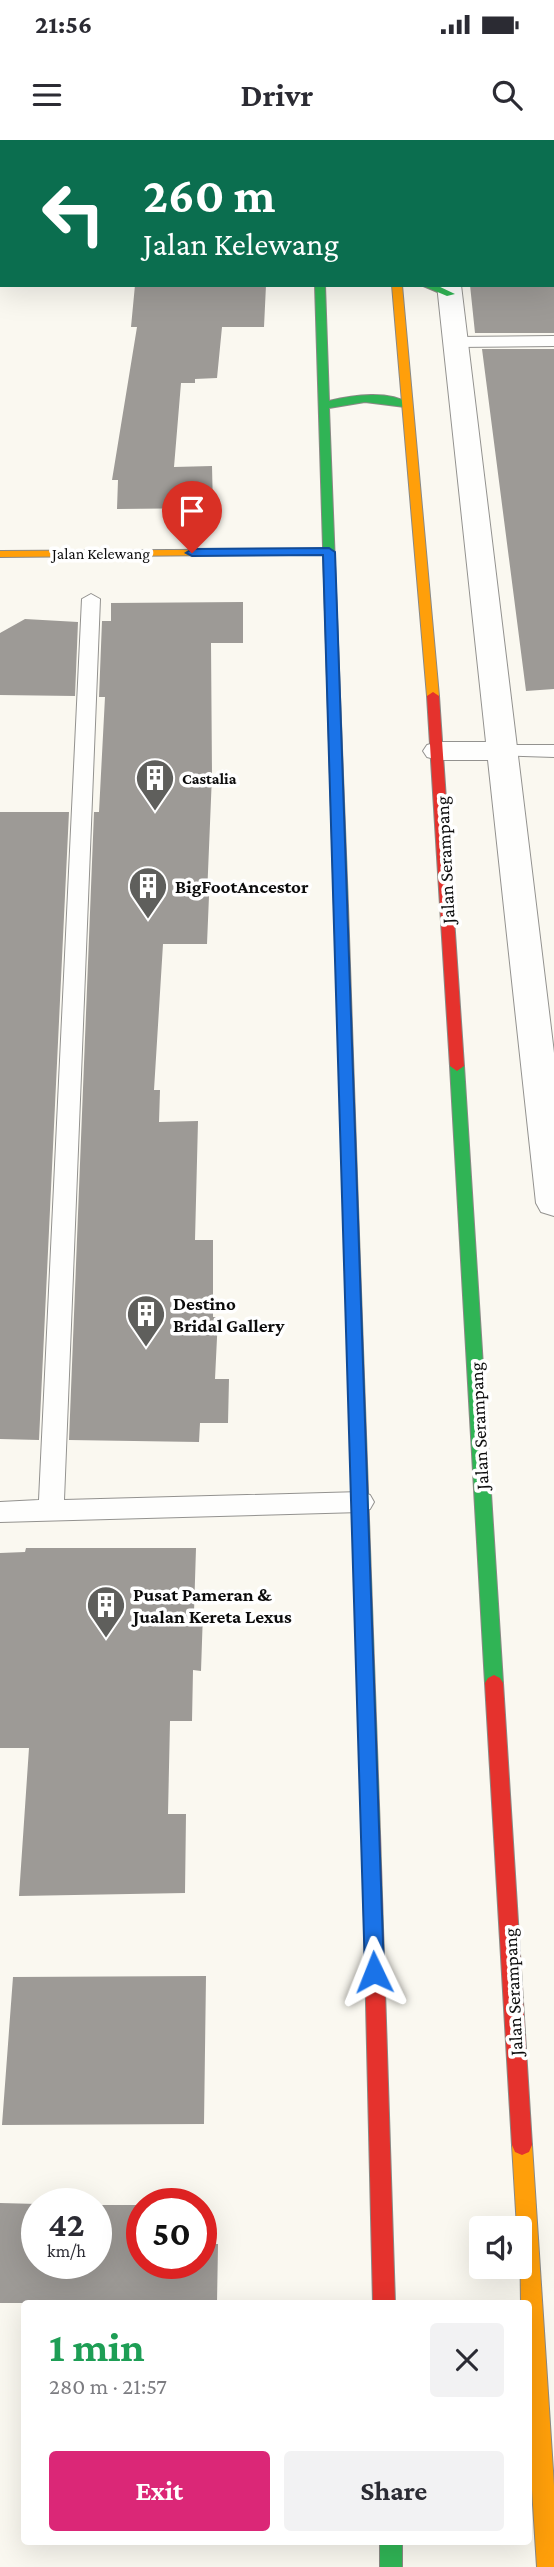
<!DOCTYPE html>
<html lang="en">
<head>
<meta charset="utf-8">
<style>
	body { margin:0; font-family:"Crimson Pro",serif; background:#f2f2f3; color:#2b2b33; height:100vh; display:flex; flex-direction:column; font-size:26px; white-space:nowrap }
	* { box-sizing:border-box; margin:0 }
	p { font-size:23px; color:#7c7c81 }
	.icon { flex:none; width:38px; height:38px; fill:none; stroke:currentColor; stroke-width:2; stroke-linecap:round; stroke-linejoin:round }
	.map { position:relative; flex:1; overflow:hidden }
	.sheet { position:absolute; left:21px; top:2160px; width:511px; height:245px; display:flex; flex-direction:column; background:#fff; border-radius:7px; box-shadow:0 7px 28px #0002 }
	.sheet>* { flex:none }
	.banner { position:absolute; left:0px; top:0px; width:555px; height:147px; box-shadow:0 7px 28px #0002; background:#0b6e4f; color:#fff; overflow:hidden }
	.buttons { position:absolute; left:469px; top:2076px; display:grid; gap:14px }
	.buttons a { display:grid; place-items:center; width:63px; height:63px; border-radius:7px; background:#fff; box-shadow:0 7px 28px #0002; font-size:35px }
	.speed { position:absolute; left:21px; top:2048px; display:flex; gap:14px; font-size:35px; font-weight:700; text-align:center }
	.speed>* { display:grid; place-content:center; width:91px; height:91px; border-radius:50%; background:#fff; box-shadow:0 7px 28px #0002; line-height:1 }
	.speed small { font-size:18px; font-weight:400 }
	.speed .limit { border:10px solid #d22; background:#fff; color:#111 }
	.pin { position:absolute; display:grid; place-items:center; width:60px; height:60px; color:#fff; margin:-72px -30px; border-radius:50% 50% 50% 0; rotate:-45deg; box-shadow:0 0 7px #0007 }
	.pin .icon { rotate:45deg }
	.me { position:absolute; width:77px; margin:-38px; rotate:358deg; stroke-linejoin:round; filter:drop-shadow(0 0 5px #0008) }
	.turn { display:flex; align-items:center; gap:24px; height:147px; padding:0 28px; font-size:32px }
	.turn .icon { width:91px; height:91px; stroke-width:2.5 }
	.turn b { display:block; font-size:49px; line-height:60px }
	.round { display:grid; place-items:center; flex:none; width:74px; height:74px; border-radius:7px; background:#f2f2f3 }
	.summary { display:flex; align-items:center; justify-content:space-between; height:119px; padding:0 28px }
	h1 { font-size:42px; font-weight:700; line-height:52px; color:#1e9e55 }
	.action { display:flex; gap:14px; margin-top:auto; padding:14px 28px }
	.action a { flex:1; height:80px; border-radius:7px; background:#db2777; color:#fff; font-size:28px; font-weight:700; line-height:80px; text-align:center }
	.action a+a { background:#f2f2f3; color:#2b2b33 }
	.status { display:flex; justify-content:space-between; align-items:center; height:49px; padding:0 35px; background:#fff; direction:ltr }
	.status svg { height:19px; fill:currentColor }
	header { display:flex; justify-content:space-between; align-items:center; height:91px; padding:0 28px; background:#fff; font-size:32px; font-weight:700 }
	.map>svg:first-child { display:block }
</style>
</head>
<body>
<div class="status"><b>21:56</b><svg viewBox="0 0 49 12"><path d="M0 12V9h3v3zM5 12V6h3v6zM10 12V3h3v9zM15 12V0h3v12zM26 1h20v11H26zM47 4h2v5h-2z"/></svg></div>
<header><svg class="icon" aria-label="menu" viewBox="0 0 24 24"><path d="M4 6h16M4 12h16M4 18h16"/></svg>Drivr<svg class="icon" aria-label="search" viewBox="0 0 24 24"><circle cx="10" cy="10" r="6"/><path d="M15 15l6 6"/></svg></header>
<div class="map">
<svg width="554" height="2427" viewBox="0 0 554 2427">
	<rect width="100%" height="100%" fill="#faf8f0"/>
	<path fill="#9d9a96" d="M135 145H266L264 187H222L217 238 195 239V243H181L174 327 212 326 213 368 117 369 118 340H112L137 187H131Z
		M470 145H554V193H475Z
		M482 209H554V549L526 551Z
		M243 462V503H211L212 635 207 756H209L207 804H163L154 950H160L159 982 198 981 195 1100H213V1177H218L215 1239H229L228 1283H200L199 1302 69 1300 94 672H99L105 557H99L102 481H111V463Z
		M25 479 78 482 75 556 0 555V493Z
		M0 672H69L39 1300 0 1299Z
		M26 1408H196L194 1472H203L201 1531 193 1530 192 1581H170L168 1674H186L185 1753 19 1756 29 1608H0V1413L25 1412Z
		M206 1836 204 1984 2 1985 13 1837Z
		M0 2063 37 2064V2123H96V2065H142V2123H201V2103L218 2104 217 2163H0Z"/>
	<g fill="none" stroke-linecap="round" stroke-linejoin="round">
		<g stroke="#93928f" stroke-width="2">
			<path id="lane" d="M554 196V206L457 207 449 202 457 197Z
				M91 454 100 459 64 1360 361 1352 370 1355 374 1362 370 1369 361 1372 0 1382V1362L39 1360 82 459Z
				M503 605H554V617L496 615 493 611Z"/>
		</g>
		<g stroke="#93928f" stroke-width="2">
			<path id="street" d="M428 0H450V2H428Z
				M0 51H2V65H0Z
				M437 145H461L554 913V1076L541 1072 536 1063 488 620H438L427 617 423 611 427 605 438 602H486Z"/>
		</g>
		<g stroke="#8a8985" stroke-width="2">
			<path id="fast" d="M315 145H325L329 261C353 255 389 250 410 264L405 267 365 262 329 268 348 766 341 770 334 766Z
				M421 145H436L455 154 447 156Z
				M457 921 464 926 503 1543 500 1548 494 1551 488 1548 485 1543 450 926Z
				M351 1061 358 1066 380 1693 378 1699 371 1701 364 1699 362 1693 344 1066Z
				M380 2401H402V2427H380Z"/>
		</g>
		<g stroke="#8a8985" stroke-width="2">
			<path id="slow" d="M308 0H318V2H308Z
				M382 0H392V2H382Z
				M392 145H402L439 556 433 560 427 556Z
				M329 409 333 410V414L0 417V411Z
				M341 762 348 766 358 1066 351 1071 344 1066 334 766Z
				M522 1995 529 1998 532 2005 554 2346V2427H537L528 2287V2163H521L520 2088H517L512 2005 515 1998Z"/>
		</g>
		<g stroke="#8a8985" stroke-width="2">
			<path id="jam" d="M433 552 439 556 464 926 457 931 450 926 427 556Z
				M494 1535 500 1538 503 1543 532 2005 529 2012 522 2015 515 2012 512 2005 485 1543 488 1538Z
				M371 1685 378 1687 380 1693 395 2163H373L362 1693 364 1687Z"/>
		</g>
		<use href="#lane" fill="#fefefd" fill-rule="evenodd"/>
		<use href="#street" fill="#fefefd" fill-rule="evenodd"/>
		<use href="#fast" fill="#30b455" fill-rule="evenodd"/>
		<use href="#slow" fill="#ff9f0a" fill-rule="evenodd"/>
		<use href="#jam" fill="#e5322d" fill-rule="evenodd"/>
	</g>
	<path fill="#1a73e8" stroke="#114b97" stroke-width="2" d="M329 408 335 412 384 1832 381 1838 374 1841 368 1838 365 1832 323 415 192 416 186 413 192 409Z"/>
	<defs>
		<g id="building-pin" transform="scale(2.0125)"><path d="M0 17L-7.5 6A9.5 9.5 0 1 1 7.5 6Z" fill="#5f5f5c" stroke="#fff"/><path d="M-4-6H4V6H1V3H-1V6H-4ZM-2.5-4.3h1.7v1.8h-1.7ZM.8-4.3h1.7v1.8H.8ZM-2.5-1h1.7V.8h-1.7ZM.8-1h1.7V.8H.8Z" fill="#fff"/></g>
	</defs>
	<g fill-rule="evenodd">
		<use href="#building-pin" x="155" y="638"/>
		<use href="#building-pin" x="148" y="746"/>
		<use href="#building-pin" x="146" y="1174"/>
		<use href="#building-pin" x="106" y="1465"/>
	</g>
	<g text-anchor="middle" dominant-baseline="central" stroke-width="7" stroke-linejoin="round" paint-order="stroke">
		<g font-size="16" fill="#0c0c0c" stroke="#fff">
			<text x="101" y="413">Jalan Kelewang</text>
		</g>
		<g font-size="16" font-weight="bold" fill="#0c0c0c" stroke="#fff" text-anchor="start">
			<text x="182" y="638">Castalia</text>
		</g>
		<g font-size="19" fill="#0c0c0c" stroke="#fff">
			<text transform="translate(445 720) rotate(-93)">Jalan Serampang</text>
			<text transform="translate(479 1286) rotate(-93)">Jalan Serampang</text>
			<text transform="translate(513 1852) rotate(-93)">Jalan Serampang</text>
		</g>
		<g font-size="19" font-weight="bold" fill="#0c0c0c" stroke="#fff" text-anchor="start">
			<text x="175" y="746">BigFootAncestor</text>
			<text x="173" y="1163">Destino<tspan x="173" dy="22">Bridal Gallery</tspan></text>
			<text x="133" y="1454">Pusat Pameran &amp;<tspan x="133" dy="22">Jualan Kereta Lexus</tspan></text>
		</g>
	</g>
</svg>
<div class="buttons">
<a><svg class="icon" aria-label="sound" viewBox="0 0 24 24"><path d="M4 9h4l5-4v14l-5-4H4zM17 9q2 3 0 6"/></svg></a>
</div>
<div class="speed"><div>42<small>km/h</small></div><div class="limit">50</div></div>
<div class="pin" style="left:192px;top:413px;background:#d93025"><svg class="icon" aria-label="arrive" viewBox="0 0 24 24"><path d="M6 21V4h12l-3 4 3 4H6"/></svg></div>
<svg class="me" style="left:374px;top:1832px" viewBox="-20 -20 40 40"><path d="M0-17L14 15 0 8-14 15z" fill="#1a73e8" stroke="#fff" stroke-width="4"/></svg>
<div class="banner">
<div class="turn"><svg class="icon" aria-label="left" viewBox="0 0 24 24"><path d="M17 20v-9H6M10 6l-5 5 5 5"/></svg><div><b>260 m</b>Jalan Kelewang</div></div>
</div>
<section class="sheet">
<div class="summary"><div><h1>1 min</h1><p>280 m · 21:57</p></div><a class="round"><svg class="icon" aria-label="close" viewBox="0 0 24 24"><path d="M6 6l12 12M18 6L6 18"/></svg></a></div>
<div class="action"><a>Exit</a><a>Share</a></div>
</section>
</div>
</body>
</html>
